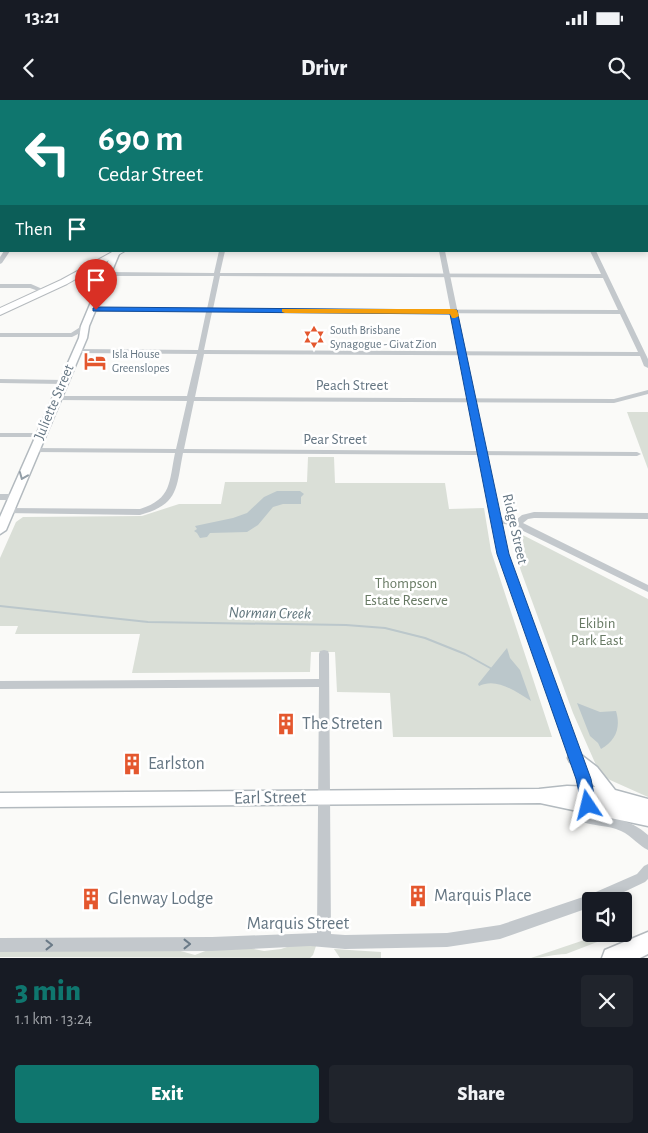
<!DOCTYPE html>
<html lang="en">
<head>
<meta charset="utf-8">
<style>
	body { margin:0; font-family:"Alegreya Sans",sans-serif; background:#20242c; color:#f1f3f6; height:100vh; display:flex; flex-direction:column; font-size:19px; white-space:nowrap }
	* { box-sizing:border-box; margin:0 }
	p { font-size:16px; color:#9ea1a6 }
	.icon { flex:none; width:28px; height:28px; fill:none; stroke:currentColor; stroke-width:2; stroke-linecap:round; stroke-linejoin:round }
	.map { position:relative; height:858px; overflow:hidden }
	.panel { display:flex; flex-direction:column; background:#171b24; flex:1 }
	.panel>* { flex:none }
	.top-card { position:absolute; left:0px; top:0px; width:649px; height:152px; box-shadow:0 2px 8px #0003; background:#0f766e; color:#fff; overflow:hidden }
	.buttons { position:absolute; left:582px; top:792px; display:grid; gap:10px }
	.buttons a { display:grid; place-items:center; width:50px; height:50px; border-radius:5px; background:#171b24; box-shadow:0 2px 8px #0003; font-size:25px }
	.pin { position:absolute; display:grid; place-items:center; width:42px; height:42px; color:#fff; margin:-51px -21px; border-radius:50% 50% 50% 0; rotate:-45deg; box-shadow:0 0 5px #0007 }
	.pin .icon { rotate:45deg }
	.me { position:absolute; width:55px; margin:-28px; rotate:350deg; stroke-linejoin:round; filter:drop-shadow(0 0 4px #0008) }
	.turn { display:flex; align-items:center; gap:18px; height:105px; padding:0 15px; font-size:22px }
	.turn .icon { width:65px; height:65px; stroke-width:2.5 }
	.turn b { display:block; font-size:35px; line-height:42px }
	.then { display:flex; align-items:center; height:48px; padding:0 15px; background:#0003; gap:10px; font-size:19px }
	.round { display:grid; place-items:center; flex:none; width:52px; height:52px; border-radius:5px; background:#20242c }
	.head { display:flex; align-items:center; justify-content:space-between; height:85px; padding:0 15px }
	h1 { font-size:30px; font-weight:800; line-height:38px; color:#0f766e }
	.primary-button { display:flex; gap:10px; margin-top:auto; padding:10px 15px }
	.primary-button a { flex:1; height:58px; border-radius:5px; background:#0f766e; color:#fff; font-size:20px; font-weight:800; line-height:58px; text-align:center }
	.primary-button a+a { background:#20242c; color:#f1f3f6 }
	.status { display:flex; justify-content:space-between; align-items:center; height:35px; padding:0 25px; background:#171b24; direction:ltr }
	.status svg { height:14px; fill:currentColor }
	header { display:flex; justify-content:space-between; align-items:center; height:65px; padding:0 15px; background:#171b24; font-size:22px; font-weight:800 }
	.map>svg:first-child { display:block }
</style>
</head>
<body>
<div class="status"><b>13:21</b><svg viewBox="0 0 49 12"><path d="M0 12V9h3v3zM5 12V6h3v6zM10 12V3h3v9zM15 12V0h3v12zM26 1h20v11H26zM47 4h2v5h-2z"/></svg></div>
<header><svg class="icon" aria-label="back" viewBox="0 0 24 24"><path d="M15 5l-7 7 7 7"/></svg>Drivr<svg class="icon" aria-label="search" viewBox="0 0 24 24"><circle cx="10" cy="10" r="6"/><path d="M15 15l6 6"/></svg></header>
<div class="map">
<svg width="648" height="858" viewBox="0 0 648 858">
	<rect width="100%" height="100%" fill="#fafaf8"/>
	<path fill="#dadfd7" d="M627 312H648V369Z
		M308 357H334L335 383H445L449 409 484 408 491 451 552 637H393L390 593 337 592 335 552H311L310 572 132 573 140 534H15L18 526H0V458L16 422 23 417 142 416 179 404H221L225 382H307Z
		M511 429 648 499V697L610 680 603 675 596 665 573 613 521 471 511 439Z
		M602 834H618L566 854C554 854 543 858 531 858Z
		M0 844 177 850 195 855 213 848H249L264 851 281 849 290 846H316L313 855 310 858 0 857Z
		M334 849 381 852V858H340Z"/>
	<path fill="#bbc7cb" d="M277 391H300L304 394 301 397V404H283L273 407 258 425 247 432 210 433 207 437 200 438 197 433 194 431 197 429 195 426 233 418 247 413 264 397Z
		M507 548 510 558 520 570 531 601C516 592 497 577 479 586L478 584Z
		M577 603 600 612 616 611C621 627 616 641 601 649L598 643 590 636Z"/>
	<g fill="none" stroke-linecap="round" stroke-linejoin="round">
		<path stroke="#bbc7cb" stroke-width="1" d="M637 0 648 1"/>
		<path stroke="#bbc7cb" stroke-width="2" d="M0 506 148 522 346 525 385 528 425 538 465 554 492 569"/>
		<g stroke="#b3babf" stroke-width="3">
			<path id="secondary" d="M98 0H104V1H98Z
				M112 152 119 154 89 226 87 238 6 430 0 434V417L79 238 81 226Z
				M575 652 580 654 597 667 615 690 648 699V726L540 703 0 707V693L539 689 567 686 595 687 587 677 570 662 568 658 570 654Z"/>
		</g>
		<g stroke="#b5babe" stroke-width="2">
			<path id="primary" d="M114 151H125L67 184 0 215V208L61 180Z"/>
		</g>
		<g stroke="#b4b9bd" stroke-width="3">
			<path id="motorway" d="M648 832V854L640 858H602L605 850Z"/>
		</g>
		<path fill="#c3c8cc" fill-rule="evenodd" d="M139 0H155L153 1H138Z
			M258 0H262V1H258Z
			M0 18H1V20H0Z
			M0 77 1 78V81H0Z
			M0 134H1V138H0Z
			M4 151H10L2 163 0 164V157Z
			M219 151H225L220 173 601 174 590 151H596L648 259V268L644 266 640 256 204 254 195 297 614 299 648 290V294L614 303 194 301 184 349 637 352 641 354 637 356 183 353C176 389 179 404 140 415L5 413 4 411 5 409 8 408 140 409C172 399 169 382 175 353L33 352 29 350 33 348 176 349 187 301 56 300 52 298 56 296H187L197 254 76 253 73 251 76 249 198 250 206 212H91L88 210 91 208 207 209 214 176H105L102 174 105 172 214 173ZM220 176 603 178 618 210 213 209ZM212 212 620 214 638 252 204 250Z
			M0 184H31L47 191 44 193 30 188H0Z
			M85 224 88 226 82 232 72 237H0V233H71Z
			M0 279 63 280 67 282 63 284 0 283Z
			M0 333H39L43 335 39 337H0Z
			M0 394H14L18 397 14 400H0Z
			M534 412 648 413V419L534 418 528 419 523 423 648 485V492L511 425 496 423 492 420 496 417 516 420 522 415Z
			M324 550 328 551 329 554 331 834 345 835 447 833 500 825 589 795 637 774 644 766 648 764V779L645 782 605 801H591V807L500 839 447 847 345 849 310 846 212 851 0 852V838L212 837 317 833 319 587 0 589V581L319 579V554L320 551Z
			M582 712C605 715 631 719 648 735V750C639 746 632 736 621 731 608 725 592 726 578 721L576 717 578 713Z"/>
		<path fill="#c3c8cc" fill-rule="evenodd" d="M439 151H445L508 454 590 679 594 700 592 704 587 706 582 704 576 679 498 454Z"/>
		<use href="#secondary" fill="#fff" fill-rule="evenodd"/>
		<use href="#primary" fill="#fff" fill-rule="evenodd"/>
		<use href="#motorway" fill="#fff" fill-rule="evenodd"/>
	</g>
	<defs><path id="oneway-chevron" d="M-2-3.5L2.5 0L-2 3.5" fill="none" stroke-width="1.6" stroke-linecap="round" stroke-linejoin="round" transform="scale(1.25)"/></defs>
	<use stroke="#939fa8" href="#oneway-chevron" transform="translate(23 376) rotate(112)"/>
	<g stroke="#6a7a87">
		<use href="#oneway-chevron" transform="translate(187 844)"/>
		<use href="#oneway-chevron" transform="translate(49 845)"/>
	</g>
	<path fill="#1a73e8" stroke="#114b97" d="M96 207 457 210 509 454 591 679 596 705 593 710 588 712 583 710 576 679 497 454 450 214 93 211V208Z"/>
	<path fill="#f59e0b" d="M282 209H454L457 210 459 216 455 218H452L450 214 285 213 282 212Z"/>
	<defs>
		<g id="synagogue-bare" transform="scale(1.725)"><path d="M0-6.5L5.6 3.2H-5.6ZM0 6.5L5.6-3.2H-5.6Z" fill="#e4572e" stroke="#fff" stroke-width="2.5" paint-order="stroke"/></g>
		<g id="hotel-bare" transform="scale(1.725)"><path d="M-6-4.5h1.5V1H6V5H4.5V3h-9V5H-6ZM-4 0a1.8 1.8 0 1 1 3.6 0ZM.5 0V-2.5h3Q6-2.5 6 0Z" fill="#e4572e" stroke="#fff" stroke-width="2.5" paint-order="stroke"/></g>
		<g id="building-bare" transform="scale(1.725)"><path d="M-4-6H4V6H1V3H-1V6H-4ZM-2.5-4.3h1.7v1.8h-1.7ZM.8-4.3h1.7v1.8H.8ZM-2.5-1h1.7V.8h-1.7ZM.8-1h1.7V.8H.8Z" fill="#e4572e" stroke="#fff" stroke-width="2.5" paint-order="stroke"/></g>
	</defs>
	<g fill-rule="evenodd">
		<use href="#synagogue-bare" x="314" y="237"/>
		<use href="#hotel-bare" x="95" y="261"/>
		<use href="#building-bare" x="286" y="624"/>
		<use href="#building-bare" x="132" y="664"/>
		<use href="#building-bare" x="418" y="796"/>
		<use href="#building-bare" x="91" y="799"/>
	</g>
	<g text-anchor="middle" dominant-baseline="central" stroke-width="5" stroke-linejoin="round" paint-order="stroke">
		<g font-size="12" fill="#657683" stroke="#fff" text-anchor="start">
			<text x="330" y="230">South Brisbane<tspan x="330" dy="14">Synagogue - Givat Zion</tspan></text>
			<text x="112" y="254">Isla House<tspan x="112" dy="14">Greenslopes</tspan></text>
		</g>
		<g font-size="15" fill="#657683" stroke="#fff">
			<text x="352" y="285">Peach Street</text>
			<text transform="translate(54 302) rotate(-67)">Juliette Street</text>
			<text x="335" y="339">Pear Street</text>
			<text transform="translate(515 429) rotate(77)">Ridge Street</text>
		</g>
		<g font-size="15" fill="#687a64" stroke="#fff">
			<text x="406" y="483">Thompson<tspan x="406" dy="17">Estate Reserve</tspan></text>
			<text x="597" y="523">Ekibin<tspan x="597" dy="17">Park East</tspan></text>
		</g>
		<g font-size="16" font-style="italic" fill="#60757c" stroke="#fff">
			<text transform="translate(270 513) rotate(1)">Norman Creek</text>
		</g>
		<g font-size="18" fill="#657683" stroke="#fff" text-anchor="start">
			<text x="302" y="624">The Streten</text>
			<text x="148" y="664">Earlston</text>
			<text x="434" y="796">Marquis Place</text>
			<text x="108" y="799">Glenway Lodge</text>
		</g>
		<g font-size="18" fill="#657683" stroke="#fff">
			<text transform="translate(270 698) rotate(-1)">Earl Street</text>
			<text x="298" y="824">Marquis Street</text>
		</g>
	</g>
</svg>
<div class="buttons">
<a><svg class="icon" aria-label="sound" viewBox="0 0 24 24"><path d="M4 9h4l5-4v14l-5-4H4zM17 9q2 3 0 6"/></svg></a>
</div>
<div class="pin" style="left:96px;top:210px;background:#d93025"><svg class="icon" aria-label="arrive" viewBox="0 0 24 24"><path d="M6 21V4h12l-3 4 3 4H6"/></svg></div>
<svg class="me" style="left:588px;top:705px" viewBox="-20 -20 40 40"><path d="M0-17L14 15 0 8-14 15z" fill="#1a73e8" stroke="#fff" stroke-width="4"/></svg>
<div class="top-card">
<div class="turn"><svg class="icon" aria-label="left" viewBox="0 0 24 24"><path d="M17 20v-9H6M10 6l-5 5 5 5"/></svg><div><b>690 m</b>Cedar Street</div></div>
<div class="then">Then<svg class="icon" aria-label="arrive" viewBox="0 0 24 24"><path d="M6 21V4h12l-3 4 3 4H6"/></svg></div>
</div>
</div>
<section class="panel">
<div class="head"><div><h1>3 min</h1><p>1.1 km · 13:24</p></div><a class="round"><svg class="icon" aria-label="close" viewBox="0 0 24 24"><path d="M6 6l12 12M18 6L6 18"/></svg></a></div>
<div class="primary-button"><a>Exit</a><a>Share</a></div>
</section>
</body>
</html>
